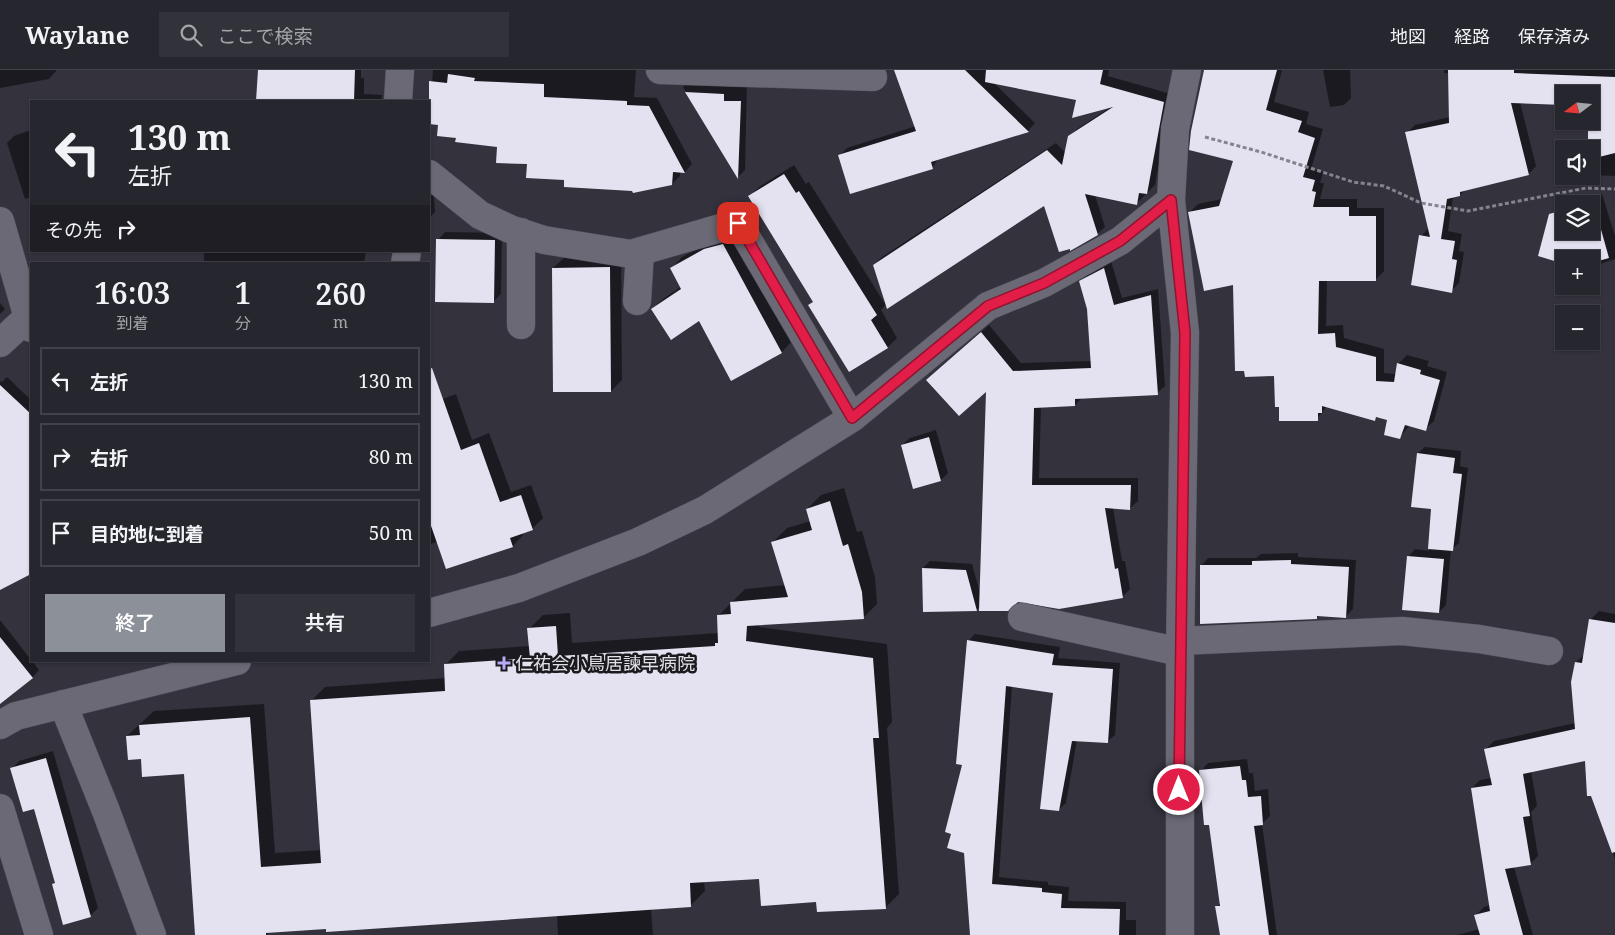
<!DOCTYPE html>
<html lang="ja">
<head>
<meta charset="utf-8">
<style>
	body { margin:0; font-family:"Noto Serif","Noto Sans JP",serif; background:#32323a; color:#f1f3f6; height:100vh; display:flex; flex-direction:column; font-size:19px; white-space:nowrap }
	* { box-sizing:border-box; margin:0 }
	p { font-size:16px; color:#a4a5aa }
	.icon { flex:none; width:28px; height:28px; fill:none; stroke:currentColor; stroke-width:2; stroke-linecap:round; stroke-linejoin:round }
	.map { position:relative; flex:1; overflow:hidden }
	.panel { position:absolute; left:30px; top:192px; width:400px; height:400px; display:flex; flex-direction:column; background:#26262e; border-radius:0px; box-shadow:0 1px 4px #0004,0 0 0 1px #42434a }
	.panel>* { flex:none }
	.banner { position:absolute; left:30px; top:30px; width:400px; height:152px; border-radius:0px; box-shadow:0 1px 4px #0004,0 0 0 1px #42434a; background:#26262e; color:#f1f3f6; overflow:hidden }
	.needle { width:32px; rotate:254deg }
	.buttons { position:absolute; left:1555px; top:15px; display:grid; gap:10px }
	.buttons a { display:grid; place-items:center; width:45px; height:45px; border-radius:0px; background:#26262e; box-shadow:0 1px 4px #0004,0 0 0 1px #42434a; font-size:25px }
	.pin { position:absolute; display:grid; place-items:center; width:42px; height:42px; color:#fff; margin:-21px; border-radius:10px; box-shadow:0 2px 8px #0006 }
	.me { position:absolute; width:55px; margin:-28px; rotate:0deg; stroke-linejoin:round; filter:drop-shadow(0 0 4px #0008) }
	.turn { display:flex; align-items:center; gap:18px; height:105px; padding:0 15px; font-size:22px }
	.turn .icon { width:65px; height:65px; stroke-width:2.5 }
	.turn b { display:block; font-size:35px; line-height:42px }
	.then { display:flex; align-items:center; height:48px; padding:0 15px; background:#0003; gap:10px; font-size:19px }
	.eta { display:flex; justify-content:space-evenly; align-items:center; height:85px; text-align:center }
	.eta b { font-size:30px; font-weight:600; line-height:35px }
	.primary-button { display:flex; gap:10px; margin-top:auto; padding:10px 15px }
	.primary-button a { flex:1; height:58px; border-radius:0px; background:#8c9099; color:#fff; font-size:20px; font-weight:600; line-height:58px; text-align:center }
	.primary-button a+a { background:#32323a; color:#f1f3f6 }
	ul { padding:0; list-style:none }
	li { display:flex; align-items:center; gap:15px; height:68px; margin:0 10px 8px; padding:0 5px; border:2px solid #42434a; border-radius:0px }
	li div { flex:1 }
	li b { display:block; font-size:19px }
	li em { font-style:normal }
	header { display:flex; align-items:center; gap:30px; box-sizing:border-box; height:70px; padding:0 25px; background:#26262e; border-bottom:1px solid #42434a }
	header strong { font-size:24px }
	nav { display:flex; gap:28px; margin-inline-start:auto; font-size:18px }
	.search { width:350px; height:45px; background:#32323a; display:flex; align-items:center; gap:12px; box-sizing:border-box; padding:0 18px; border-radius:0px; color:#a4a5aa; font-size:19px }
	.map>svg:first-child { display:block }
</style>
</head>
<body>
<header>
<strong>Waylane</strong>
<div class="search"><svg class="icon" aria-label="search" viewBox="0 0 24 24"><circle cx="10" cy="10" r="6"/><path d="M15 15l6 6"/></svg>ここで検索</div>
<nav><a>地図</a><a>経路</a><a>保存済み</a></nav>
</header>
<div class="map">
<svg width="1615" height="865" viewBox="0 0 1615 865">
	<rect width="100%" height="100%" fill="#33323d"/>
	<path fill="#0007" d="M0 0H56V1L49 9 0 18Z
		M259 0H361V8H364V24L382 25V31H258Z
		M433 0H636L634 27 657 28 692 94 685 102 680 101V106L672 114 633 120 596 88 457 67 439 54 429 53Z
		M895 0H1109L1108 6 1171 24 1155 115 1137 133 1095 125 1105 157 1097 164 1045 134 886 234 881 240 897 268 888 277 814 231 750 126 759 117 794 95 806 114 809 112 885 234 874 195 882 187 1056 73 1066 83 1069 67 1077 59 1111 37 993 12 1035 53 1028 61 939 88 932 98 840 85 847 78 916 56Z
		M1205 0H1282L1274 32 1309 42 1306 54 1323 59 1311 99 1323 102 1320 113H1324L1320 129H1357V138H1384V201L1375 210H1327L1326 256 1343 255 1344 268 1384 279V303L1396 304 1398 294 1407 285 1429 291 1427 296 1447 302 1434 351 1425 359 1410 355 1400 367 1389 349 1378 346 1375 349 1327 336 1317 349 1280 336 1276 305 1234 213 1189 143 1198 134 1222 129 1234 90Z
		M1323 0H1350L1351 28 1344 35 1330 37Z
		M1444 0H1615V106L1591 105V24H1564L1520 32 1536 96 1529 104 1465 120 1460 125 1453 127 1448 161 1462 164 1459 181 1464 182 1459 213 1451 221 1421 166 1429 158 1407 63 1415 55 1450 47 1449 3H1444Z
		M690 10 747 11 745 100 738 107 683 17Z
		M31 60V127L25 129 7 73 14 66Z
		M429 112 433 115 435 142 429 148Z
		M1602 124 1615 166V189L1591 197V189H1564V198L1555 166 1556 147 1564 140V161H1591V134H1572Z
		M445 162 502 163 501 224 493 232 438 170Z
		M734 163 792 271 782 282 731 309 699 250 652 239 663 229 682 216 672 198 682 187 716 169Z
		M204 181H366L364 194H204Z
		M565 187H621L622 310 611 321 553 198Z
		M1111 191 1122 228 1158 219 1165 316 1157 323 1082 328 1075 335 1041 336 1039 408H1138V431L1130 438H1113L1122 491H1125L1130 519 1122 527 1017 531 981 536 976 540 923 498 930 491 972 494 980 523 987 319 936 302 989 255 1021 293 1092 291 1088 239 1081 212 1088 204Z
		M0 233 5 239 0 244Z
		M7 307 31 330V507L29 504 0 518V311L2 312Z
		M456 324 472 370 489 363 511 422 531 415 543 448 532 459 522 463 523 465 513 476 438 472 429 474V432H431L429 426V334Z
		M936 360 948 403 941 410 902 375 910 368Z
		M1425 377 1461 381 1460 396 1468 398 1459 473 1451 480 1446 535 1439 542 1408 487 1415 479 1429 481 1432 438 1418 383Z
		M844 418 857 462 862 461 875 507 877 534 863 548 760 554 759 557 887 574 892 652 887 658 899 824 885 838 818 831 760 807 704 811 705 821 691 835 651 838 653 865H558L557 845 270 862 266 865H197L185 703 142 688 127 666 154 641 264 634 275 783 322 780 311 631 325 617 446 608 445 595 459 581 530 576 529 559 543 545 570 543 572 573 719 563 718 546 745 519 786 515 773 472 787 458 811 451 807 439 821 425Z
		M1298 483V487L1356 490 1353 539 1346 546 1320 545 1316 548 1201 496 1208 488H1256L1261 484Z
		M1599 541 1615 544V789L1592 724 1586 689 1531 701 1537 736 1531 742 1538 786 1530 794 1514 797 1533 865H1457L1480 859 1476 845 1484 837 1490 835 1472 718 1480 710 1492 708 1486 679 1494 671 1575 653 1572 612 1576 592 1585 584 1591 549Z
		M0 550 39 600 32 608 0 623Z
		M975 564 1060 577 1058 588 1120 593 1115 665 1107 672 1077 670 1066 733 1058 740 1055 622 1012 616 999 807 1048 812V815L1069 817 1068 831 1126 832V850H1136V865H971L966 782 952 763 963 694 968 571Z
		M53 681 98 838 91 845 64 853 56 812 35 737 12 699 19 691Z
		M1247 689 1249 703H1253L1255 721 1268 719 1270 746 1262 754 1277 865H1221L1217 837 1221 832 1201 701 1208 693Z"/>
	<path fill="#e4e2f0" d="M258 0H355L354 31H256Z
		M894 0H965L1029 62 931 92 933 99 850 124 838 85 916 61Z
		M986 0H1103L1100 14 1164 32 1147 124 1139 123 1137 135 1085 124 1098 165 1070 181V179L1059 182 1044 136 887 239 873 195 1047 80 1062 95 1068 66 1113 37 1072 48 1076 30 985 12Z
		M1204 0H1277L1266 40 1302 51 1298 62 1315 68 1303 107 1315 110 1312 121 1316 122 1313 137H1349V146H1376V211H1319L1318 264 1335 263 1336 277 1376 287V311L1394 312 1397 293 1421 300 1420 304 1440 310 1426 361 1405 355 1400 369 1384 365 1387 350 1376 347 1375 351 1322 336V343H1318V351H1279V337H1275L1274 306 1245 307 1244 301H1235L1233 215 1204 221 1188 142 1219 136 1233 91 1189 80 1191 61Z
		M1448 0H1514V3L1615 7V83L1591 89V79H1588V51H1591V24H1564V35L1511 33 1529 105 1460 122V126L1447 129 1441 169 1455 171 1452 189 1457 190 1452 223 1411 215 1419 165 1430 167 1405 62 1449 53Z
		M448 4 475 8 474 11 544 14V27L627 31V35L649 36 685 103 673 102 672 115 633 123 632 121 564 117V110L526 108 527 94 496 93 497 77 455 72 456 68 437 66 438 55 429 54V11L447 13Z
		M685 22 724 24V31H741L738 109Z
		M784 104 796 123 799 121 877 245 871 250 888 278 849 302 808 235 813 232 748 126Z
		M1593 131 1609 188 1591 193V189H1564L1563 201 1561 193 1538 186 1549 144 1564 140V161H1591V134H1584Z
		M436 169 495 170 494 233 435 232Z
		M723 174 782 283 731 311 699 251 671 270 651 239 681 219 670 198 704 179Z
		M610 197 611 322H553L552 198Z
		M1104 198 1114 235 1151 225 1158 325 1075 329V336L1034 338 1032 415H1131L1130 440 1105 438 1115 499 1118 498 1123 528 1059 539 1018 532 1008 541H979L986 322 959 346 926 310 981 262 1013 301 1091 298 1087 239 1079 211Z
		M432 298 461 380 479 373 500 432 521 425 533 460 510 468 513 477 446 499 429 450V299Z
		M0 315 31 344V504L0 520Z
		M929 367 941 411 913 419 901 375Z
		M1417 383 1455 388 1453 403 1462 404 1453 481 1428 479 1431 439 1411 437Z
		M830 431 843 476 848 474 862 522 864 549 747 556 746 571 873 588 879 668H873L886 839 817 842 816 832 761 836 759 809 690 813 691 837 326 862V859L266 863V865H195L184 704 142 707 141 689 128 690 126 666 140 665 139 655 250 647 261 797 321 793 310 630 445 621 444 594 530 588 527 558 556 556 558 586 715 576V573H718L717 545 731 544 730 532 788 527 771 472 812 460 806 439Z
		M1407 486 1444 489 1439 543 1402 540Z
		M1291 490V494L1349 497 1346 548 1317 546V549L1200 554V495H1252V491Z
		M922 498 966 500 977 541 923 542Z
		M1589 549 1615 553V782L1612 783 1591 726H1587L1585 691 1523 704 1530 746 1523 747 1531 795 1505 799 1523 865H1480L1474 845 1490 841 1471 718 1492 715 1484 679 1575 659 1571 612 1575 592 1582 593Z
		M0 567 33 608 0 634Z
		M967 570 1054 584 1052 595 1113 599 1108 673 1072 671 1059 741 1040 739 1053 623 1006 616 992 814 1042 818V822L1062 824 1061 838 1120 839 1119 865H970L964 783 947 778 951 764 945 762 962 695 956 694Z
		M46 688 91 847 63 855 52 814 55 813 34 739 23 742 10 698Z
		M1240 696 1242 710H1246L1248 727 1261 726 1263 755 1254 756 1269 865H1220L1215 836H1220L1209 755H1204L1199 700Z"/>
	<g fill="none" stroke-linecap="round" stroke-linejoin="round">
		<g stroke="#4f4e57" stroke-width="29">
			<path id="minor" d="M660 0 873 7
				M398 31 400 0
				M429 104 480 145 510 159 544 170 631 184 738 153 852 348
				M0 151 31 258
				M521 162V255
				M405 194 407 181
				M637 231 640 182
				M0 273 27 248
				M429 543 519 518 638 472 705 440 852 348 988 236 1044 213 1120 171 1171 130
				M1022 547 1180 582
				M1180 571 1402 561 1479 569 1549 581
				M63 634 106 741 152 865
				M0 655 16 646 237 591
				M0 738 39 865
				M1180 865V582L1185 263 1171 130 1175 59 1187 0"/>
		</g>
		<path stroke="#85848d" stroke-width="3" stroke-dasharray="4 2.5" stroke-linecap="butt" d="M1205 67 1261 82 1353 112 1384 116 1421 133 1468 141 1586 118 1615 119"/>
		<use href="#minor" stroke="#6a6975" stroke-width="28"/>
	</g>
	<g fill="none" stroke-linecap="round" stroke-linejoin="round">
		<g stroke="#92132f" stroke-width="12">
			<path id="route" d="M738 153 852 348 988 236 1044 213 1120 171 1171 130 1185 263 1179 720"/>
		</g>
		<use href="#route" stroke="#e11d48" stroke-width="9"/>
	</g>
	<path fill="#b7abf7" stroke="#1b1b1f" stroke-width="2" d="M501.5 585.5h5v5h5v5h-5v5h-5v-5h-5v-5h5z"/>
	<g text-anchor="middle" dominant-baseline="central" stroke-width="5" stroke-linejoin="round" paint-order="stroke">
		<g font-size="18" fill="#e2e1e8" stroke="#1b1b1f" text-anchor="start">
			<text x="515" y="593">仁祐会小鳥居諫早病院</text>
		</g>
	</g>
</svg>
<div class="buttons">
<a><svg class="needle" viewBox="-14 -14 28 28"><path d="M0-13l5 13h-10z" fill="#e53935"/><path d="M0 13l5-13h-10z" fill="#a4a5aa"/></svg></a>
<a><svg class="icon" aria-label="sound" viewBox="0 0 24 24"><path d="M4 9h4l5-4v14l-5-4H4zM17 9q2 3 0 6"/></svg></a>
<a><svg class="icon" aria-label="layers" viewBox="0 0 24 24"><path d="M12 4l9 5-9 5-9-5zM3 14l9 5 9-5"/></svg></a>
<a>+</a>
<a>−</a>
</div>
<div class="pin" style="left:738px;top:153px;background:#d93025"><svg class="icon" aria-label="arrive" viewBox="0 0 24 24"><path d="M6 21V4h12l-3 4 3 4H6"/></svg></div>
<svg class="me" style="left:1179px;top:720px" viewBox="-20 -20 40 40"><circle r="17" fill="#e11d48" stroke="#fff" stroke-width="3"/><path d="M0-11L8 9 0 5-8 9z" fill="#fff"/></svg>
<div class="banner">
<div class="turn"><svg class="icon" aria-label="left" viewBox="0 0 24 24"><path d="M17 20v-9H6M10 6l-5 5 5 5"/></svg><div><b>130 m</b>左折</div></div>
<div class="then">その先<svg class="icon" aria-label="right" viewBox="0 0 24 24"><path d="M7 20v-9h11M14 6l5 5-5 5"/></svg></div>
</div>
<section class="panel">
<div class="eta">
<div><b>16:03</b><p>到着</p></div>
<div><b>1</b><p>分</p></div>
<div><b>260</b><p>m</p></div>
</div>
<ul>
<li><svg class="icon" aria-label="left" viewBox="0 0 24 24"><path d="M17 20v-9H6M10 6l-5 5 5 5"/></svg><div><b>左折</b></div><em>130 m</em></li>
<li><svg class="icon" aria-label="right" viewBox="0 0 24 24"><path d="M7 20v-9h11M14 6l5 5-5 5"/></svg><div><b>右折</b></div><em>80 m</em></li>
<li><svg class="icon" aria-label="arrive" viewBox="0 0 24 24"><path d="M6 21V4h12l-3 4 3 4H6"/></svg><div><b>目的地に到着</b></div><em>50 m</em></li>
</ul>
<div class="primary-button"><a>終了</a><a>共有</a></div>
</section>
</div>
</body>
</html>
